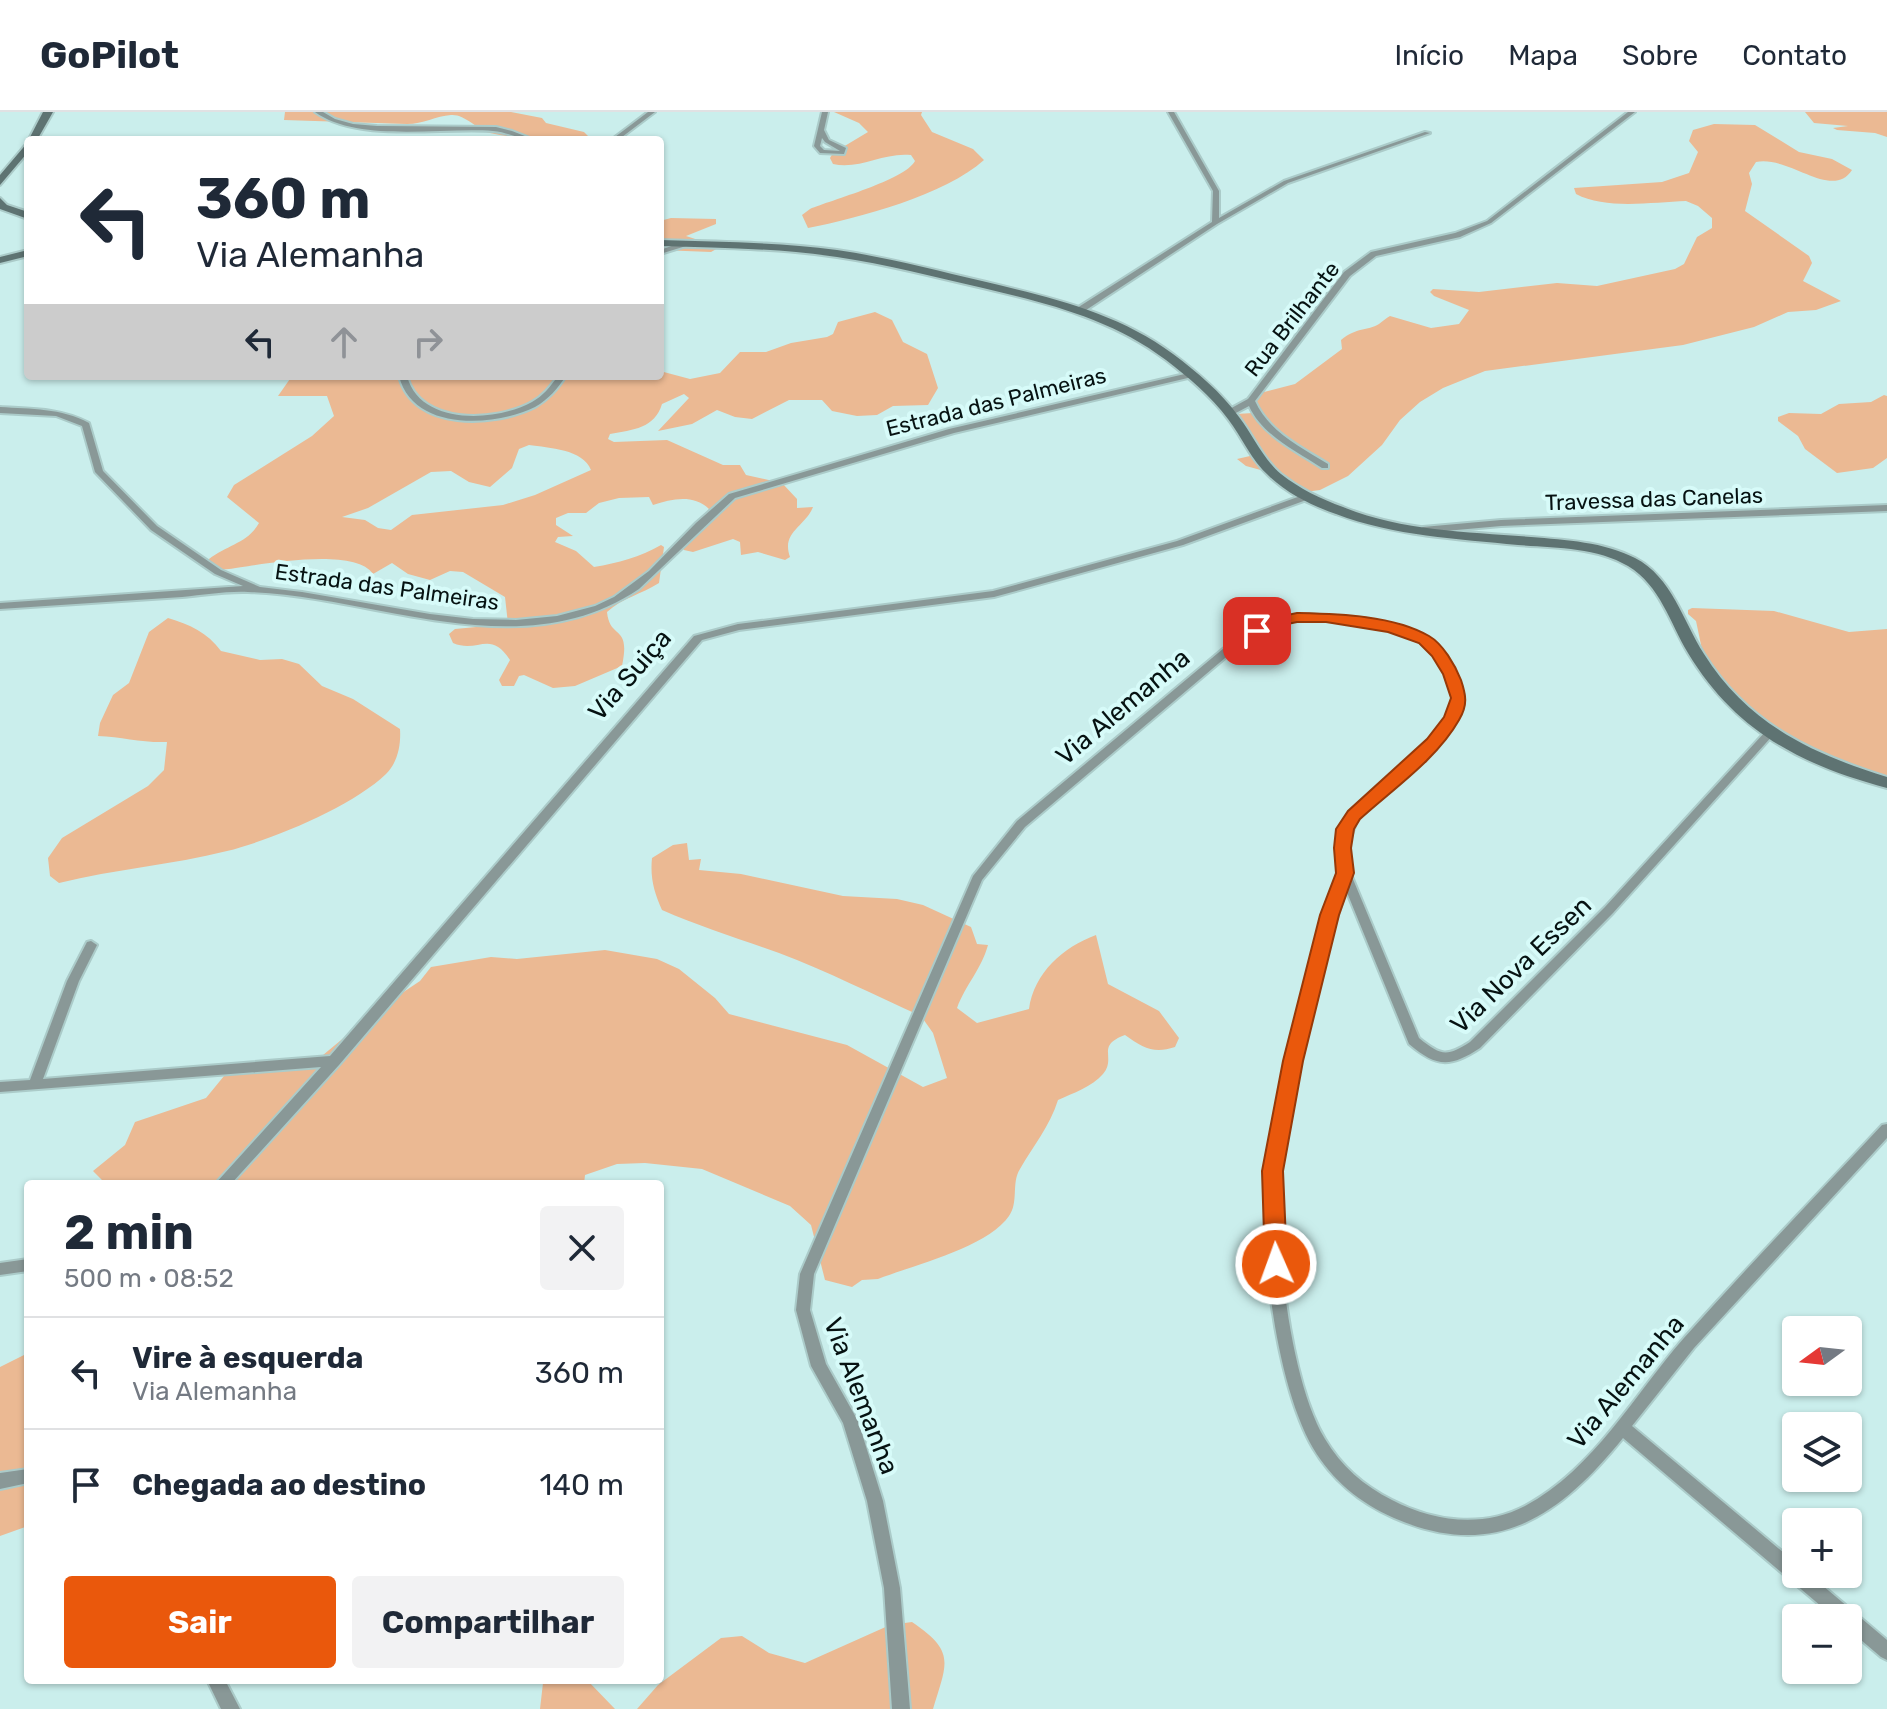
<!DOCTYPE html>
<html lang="pt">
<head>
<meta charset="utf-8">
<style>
	body { margin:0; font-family:Rubik,sans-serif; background:#f2f2f3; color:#1f2937; height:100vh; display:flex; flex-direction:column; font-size:30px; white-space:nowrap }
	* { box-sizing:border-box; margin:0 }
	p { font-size:26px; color:#747a83 }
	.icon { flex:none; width:44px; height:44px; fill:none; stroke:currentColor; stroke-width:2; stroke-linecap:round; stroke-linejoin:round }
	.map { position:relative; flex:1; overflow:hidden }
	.sheet { position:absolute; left:24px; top:1068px; width:640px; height:504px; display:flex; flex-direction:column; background:#fff; border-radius:8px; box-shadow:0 2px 6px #0004 }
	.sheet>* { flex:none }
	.top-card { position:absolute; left:24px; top:24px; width:640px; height:244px; border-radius:8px; box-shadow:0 2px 6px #0004; background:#fff; color:#1f2937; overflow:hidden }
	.needle { width:52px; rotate:255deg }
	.tools { position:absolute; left:1782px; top:1204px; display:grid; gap:16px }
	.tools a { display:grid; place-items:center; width:80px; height:80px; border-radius:8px; background:#fff; box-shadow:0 2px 6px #0004; font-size:40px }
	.pin { position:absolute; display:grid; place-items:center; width:68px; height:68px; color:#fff; margin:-34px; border-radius:16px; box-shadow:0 4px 12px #0006 }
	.me { position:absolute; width:88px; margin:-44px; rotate:358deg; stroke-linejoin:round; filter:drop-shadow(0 0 6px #0008) }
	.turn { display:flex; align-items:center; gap:28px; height:168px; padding:0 40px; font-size:36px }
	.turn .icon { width:104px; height:104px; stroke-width:2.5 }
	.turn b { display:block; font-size:56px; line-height:68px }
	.lanes { display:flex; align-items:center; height:76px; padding:0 40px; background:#0003; justify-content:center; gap:40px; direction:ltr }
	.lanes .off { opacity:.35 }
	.round { display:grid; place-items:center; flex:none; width:84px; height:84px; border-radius:8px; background:#f2f2f3 }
	.headline { display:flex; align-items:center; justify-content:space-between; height:136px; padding:0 40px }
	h1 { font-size:48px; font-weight:700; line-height:60px }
	.primary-button { display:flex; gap:16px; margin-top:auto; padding:16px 40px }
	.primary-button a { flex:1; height:92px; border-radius:8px; background:#ea580c; color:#fff; font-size:32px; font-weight:700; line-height:92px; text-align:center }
	.primary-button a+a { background:#f2f2f3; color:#1f2937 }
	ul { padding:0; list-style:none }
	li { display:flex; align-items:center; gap:24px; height:112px; padding:0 40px; border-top:2px solid #e0e1e3 }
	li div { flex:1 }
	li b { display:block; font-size:30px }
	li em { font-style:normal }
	header { display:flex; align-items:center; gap:48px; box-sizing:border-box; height:112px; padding:0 40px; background:#fff; border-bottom:2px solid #e0e1e3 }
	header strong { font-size:38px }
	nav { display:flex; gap:44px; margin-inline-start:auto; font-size:28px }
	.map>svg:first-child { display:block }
</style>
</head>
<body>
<header>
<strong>GoPilot</strong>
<nav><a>Início</a><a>Mapa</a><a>Sobre</a><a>Contato</a></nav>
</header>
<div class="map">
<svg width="1887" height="1597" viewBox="0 0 1887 1597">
	<rect width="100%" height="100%" fill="#caeeec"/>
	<path fill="#ebb993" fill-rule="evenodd" d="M285 0H511L542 6 546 11 584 20 588 24 585 28C553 28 521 28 490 21 476 17 465 2 451 3 436 4 423 12 407 12L284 8Z
		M834 0H922L921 3 932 20 973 37 984 48C945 83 859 106 808 116L802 103 810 97C831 88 905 68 915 49L911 43C883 40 860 58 833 52L830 46 833 41 868 20 859 11Z
		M1805 0H1887V25L1875 21 1837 18 1833 16 1848 14 1814 11Z
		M1714 12 1755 13 1799 40 1832 47 1852 58C1832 89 1789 43 1756 50L1749 61 1752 72 1745 99 1809 144 1812 151 1803 169 1841 189 1816 198 1788 200 1754 215 1683 233 1485 259 1443 276 1420 290 1400 308 1382 333 1348 364 1320 378 1305 380 1268 360 1246 354 1237 347 1250 344 1253 338 1236 302 1253 301 1255 288 1260 281 1295 272 1342 237 1341 228C1357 215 1367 219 1379 212 1383 209 1386 206 1390 204L1431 216 1459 212 1469 198 1434 184 1430 180 1433 177 1479 180 1557 171 1597 174 1675 157 1684 152 1697 125 1712 116V106L1698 94 1686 89C1653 90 1606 98 1576 82L1574 76 1662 70 1689 61 1698 40 1689 29 1693 18Z
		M671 106 716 107V112L686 124 720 135 711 140 660 138V109Z
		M875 200 892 208 903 230 927 242 938 276 928 293 893 294 877 303 857 304 832 299 822 288H789L752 307 735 305 717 298 692 312 658 319 689 286 684 282 662 292C655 316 633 318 610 322L608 327 614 330 667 328 723 353H740L746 363 782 371 797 387V396L813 395C805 415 781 420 790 445L785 448 758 440 741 443 740 430 733 427 693 440 684 438 681 433 709 397C693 382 672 387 653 393L649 385 619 386 599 391 586 401H568L556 406V413L573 424 558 425 555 430 576 439 594 455C618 451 640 445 661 433L664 435 659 471C642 482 622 486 607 500 610 529 631 511 622 554L575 574 553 576 524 563 519 564 514 574H502L499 568 510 548C490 517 478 542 453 531L449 522 455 517 508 512 505 485 463 460 450 459 430 468 408 462 392 451 373 462C355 434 258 453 229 457L218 458 209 453V447C227 433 248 431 259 411L227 385 234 373 312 324 334 304 327 284H278L292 264H660V259L690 267 720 261 740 240H766L791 231 827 225 833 222 838 210ZM529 333C549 336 583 337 591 358L535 383 503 393 412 403 391 418 378 416 365 408 342 405 368 396 431 360 451 359 469 370 490 375 512 356 519 337Z
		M1884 283 1887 284V346L1873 356 1837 361 1805 337 1798 324 1778 309V305L1789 301 1821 302 1839 292 1871 290Z
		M1692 496 1774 499 1849 520 1887 517V671L1848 658 1740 598 1704 547 1696 509 1688 502V498Z
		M168 506C189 512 208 521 221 539L260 548 282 547 299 552 322 574 353 587 400 617C401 633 398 650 386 662 353 694 272 728 227 739 172 753 115 757 59 771L50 764 48 746 62 726 148 674 164 658 167 630C143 631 122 625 98 624L100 611 113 583 129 571 149 520Z
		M687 731 689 748 701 747 699 758 741 762 843 784 897 787 923 793 971 815 977 832 988 833C981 858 966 872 957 896L977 911 1029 897C1034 861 1063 835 1096 823L1108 872 1159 899 1179 926 1175 935C1154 942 1143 936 1125 923 1095 934 1117 945 1103 962 1092 975 1073 981 1058 988 1050 1014 1033 1034 1020 1057 1011 1071 1019 1090 1009 1104 988 1135 914 1153 878 1167L862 1168 852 1175 825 1168 811 1113 790 1094 702 1057 645 1051 617 1052 585 1063 584 1072H106L93 1059 125 1033 135 1010 206 986 224 964 317 948 381 895 420 869 431 855 491 845 517 847 605 838 657 847 679 857 715 886 729 902 847 933 923 975 947 966 933 921 921 904C874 883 827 859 779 841 740 827 701 815 662 798 654 780 650 766 652 746L673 733Z
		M28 1241V1414L0 1424V1255Z
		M912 1510C956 1540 947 1550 933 1597H637L658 1573 721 1526 742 1524 769 1541 805 1551 890 1513Z
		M547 1568H587L615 1597H540L543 1571Z"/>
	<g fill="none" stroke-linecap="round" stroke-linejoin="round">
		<g stroke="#abcbc9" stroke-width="4">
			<path id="street" d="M315 0H323L335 7 353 12 377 14 496 15 512 19 535 28C520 28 508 20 493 19 441 15 358 31 315 0Z
				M648 0H655L618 28H611Z
				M822 0H828L824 18 829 28 846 36 844 42 820 41 814 34ZM822 26 825 30 840 39 824 38 820 34Z
				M1168 0H1174L1219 79V106L1284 69 1425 20 1430 21 1288 71 1217 112 1083 200H1077V196L1212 110 1213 79Z
				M1628 0H1635L1491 111 1460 125 1376 144 1350 164 1255 289C1269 320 1301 335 1328 352V356H1322C1296 339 1262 323 1249 294L1232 303H1226V299L1248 287 1344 160 1371 140 1455 121 1487 109Z
				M683 130H686V134L660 142V138Z
				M1189 261 1193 263 1192 265 954 321 735 386 639 477C520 557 377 484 248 480 226 479 204 483 182 485 121 489 61 493 0 497V491L243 474 215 462 151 418 95 360 82 314 56 304 0 301V295C31 297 61 296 89 311L103 359 157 414 221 458 260 475 302 480 430 502 473 507 516 508 557 504 595 494 614 485 649 459 696 411 729 382 949 317Z
				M399 264H407C420 314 496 310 532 290 543 284 550 275 558 264H566C557 277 549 287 535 295 495 315 413 320 399 264Z
				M1306 382 1311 385 1309 387 1183 433 994 485 739 518 702 528 339 953 231 1072H215L321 955 0 980V970L30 968 67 869 87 830 91 829 97 833 79 869 43 967 330 944 694 524 738 512 993 479 1177 429Z
				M1887 393V399L1501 414 1423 421 1418 418 1423 415 1501 408Z
				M1309 502 1363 506 1404 516 1419 521 1430 528 1443 541 1454 559 1464 583 1460 600 1449 617 1419 651 1358 705 1350 728V760L1419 926C1441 944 1447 945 1470 930L1605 795 1765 620 1769 619 1774 622 1613 801 1480 936C1450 956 1436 955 1409 932L1346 778C1325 841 1309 905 1296 970 1291 998 1283 1026 1280 1055 1274 1124 1289 1267 1325 1327 1341 1354 1364 1374 1392 1388 1434 1410 1483 1416 1525 1394 1594 1357 1634 1283 1684 1226 1748 1154 1816 1084 1882 1013L1887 1012V1026L1694 1236 1632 1314 1796 1451V1462H1809L1887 1528V1548L1881 1545 1848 1517V1506H1835L1623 1326C1560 1404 1495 1450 1394 1406 1360 1391 1332 1368 1313 1336 1274 1269 1256 1116 1269 1040 1283 966 1298 890 1320 818 1325 802 1332 787 1336 771 1344 743 1333 730 1350 700 1375 678 1449 620 1453 588 1454 581 1450 571 1447 565 1441 552 1433 539 1421 531 1391 511 1324 503 1288 510 1272 513 1258 522 1244 530L1025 715 982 768 814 1162 810 1198 826 1252 858 1309 883 1389 900 1476 910 1597H892L884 1476 867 1389 843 1311 811 1254 796 1198 800 1162 973 764 1017 709 1236 526C1260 513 1282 504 1309 502Z
				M28 1147V1159L0 1163V1151Z
				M28 1357V1371L0 1377V1361Z
				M207 1568H225L240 1597H221Z"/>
		</g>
		<g stroke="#abcbc9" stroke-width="4">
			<path id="secondary" d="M43 0H53L37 28 28 29Z
				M28 30V40L0 73V63Z
				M0 86 7 93 28 100V107L0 97Z
				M660 128C719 130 778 130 837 138 886 145 934 158 982 169 1049 185 1117 200 1173 242 1197 260 1221 280 1239 305 1253 323 1263 347 1281 362 1300 377 1321 387 1343 395 1401 419 1470 420 1531 425 1566 428 1604 430 1635 446 1672 465 1683 509 1704 542 1747 611 1812 642 1887 665V676C1801 653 1735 619 1688 541 1670 511 1660 473 1628 454 1596 435 1554 436 1518 433 1458 427 1394 424 1336 402 1313 394 1288 382 1269 364 1251 348 1242 325 1228 307 1211 284 1188 265 1166 248 1112 207 1047 191 983 176 934 165 886 152 837 145 778 136 719 136 660 134Z
				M28 138V144L0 151V145Z"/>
		</g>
		<use href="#street" fill="#899897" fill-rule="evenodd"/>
		<use href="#secondary" fill="#5e7372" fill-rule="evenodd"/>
	</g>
	<path fill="#ea580c" stroke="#983908" stroke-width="2" d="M1297 501C1338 502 1393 503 1429 524 1443 532 1455 553 1461 568 1466 583 1468 593 1459 608 1437 647 1393 677 1360 707L1354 717 1351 736 1354 761 1339 803 1303 949 1283 1059 1287 1152 1283 1158 1276 1161 1268 1158 1265 1152 1262 1059 1283 949 1320 803 1336 761 1334 736 1336 717 1348 699 1427 627 1444 605 1451 586 1443 562 1432 544 1419 531 1388 520 1326 510H1297L1278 514 1257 524 1249 519 1268 507Z"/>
	<g text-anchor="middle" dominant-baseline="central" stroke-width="8" stroke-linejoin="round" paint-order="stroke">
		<g font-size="22" fill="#061212" stroke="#d7fbf9">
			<text transform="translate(1292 207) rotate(-52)">Rua Brilhante</text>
			<text transform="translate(996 290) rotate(-14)">Estrada das Palmeiras</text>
			<text transform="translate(1654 387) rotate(-2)">Travessa das Canelas</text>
			<text transform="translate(387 475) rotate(8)">Estrada das Palmeiras</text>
		</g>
		<g font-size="26" fill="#061212" stroke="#d7fbf9">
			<text transform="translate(630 563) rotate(-49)">Via Suiça</text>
			<text transform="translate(1123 595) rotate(-40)">Via Alemanha</text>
			<text transform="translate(1521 853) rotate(-44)">Via Nova Essen</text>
			<text transform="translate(1626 1270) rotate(-50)">Via Alemanha</text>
			<text transform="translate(861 1284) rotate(69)">Via Alemanha</text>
		</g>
	</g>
</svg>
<div class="tools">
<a><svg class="needle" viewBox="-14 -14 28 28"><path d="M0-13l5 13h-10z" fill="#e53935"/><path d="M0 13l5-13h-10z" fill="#747a83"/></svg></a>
<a><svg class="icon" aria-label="layers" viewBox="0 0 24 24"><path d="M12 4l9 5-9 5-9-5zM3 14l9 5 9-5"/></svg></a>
<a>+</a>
<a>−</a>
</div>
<div class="pin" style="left:1257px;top:519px;background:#d93025"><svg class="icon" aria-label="arrive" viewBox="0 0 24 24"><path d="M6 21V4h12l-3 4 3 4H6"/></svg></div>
<svg class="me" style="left:1276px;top:1152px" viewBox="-20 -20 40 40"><circle r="17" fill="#ea580c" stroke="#fff" stroke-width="3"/><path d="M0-11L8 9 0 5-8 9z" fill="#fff"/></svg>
<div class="top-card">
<div class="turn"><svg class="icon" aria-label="left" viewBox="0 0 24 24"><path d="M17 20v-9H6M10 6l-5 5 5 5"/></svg><div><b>360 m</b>Via Alemanha</div></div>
<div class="lanes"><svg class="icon" aria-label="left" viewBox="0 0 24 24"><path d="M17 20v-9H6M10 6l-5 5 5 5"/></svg><svg class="icon off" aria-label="ahead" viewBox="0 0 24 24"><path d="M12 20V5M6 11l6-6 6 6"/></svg><svg class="icon off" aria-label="right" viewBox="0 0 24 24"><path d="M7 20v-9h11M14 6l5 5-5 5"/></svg></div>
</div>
<section class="sheet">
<div class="headline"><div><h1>2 min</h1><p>500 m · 08:52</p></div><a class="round"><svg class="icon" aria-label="close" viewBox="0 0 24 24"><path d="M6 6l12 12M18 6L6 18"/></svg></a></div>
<ul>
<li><svg class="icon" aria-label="left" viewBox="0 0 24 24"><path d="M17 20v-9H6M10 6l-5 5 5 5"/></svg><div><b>Vire à esquerda</b><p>Via Alemanha</p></div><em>360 m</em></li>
<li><svg class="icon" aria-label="arrive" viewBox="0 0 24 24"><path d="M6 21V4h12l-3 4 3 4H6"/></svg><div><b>Chegada ao destino</b></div><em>140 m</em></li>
</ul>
<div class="primary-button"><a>Sair</a><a>Compartilhar</a></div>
</section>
</div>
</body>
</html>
